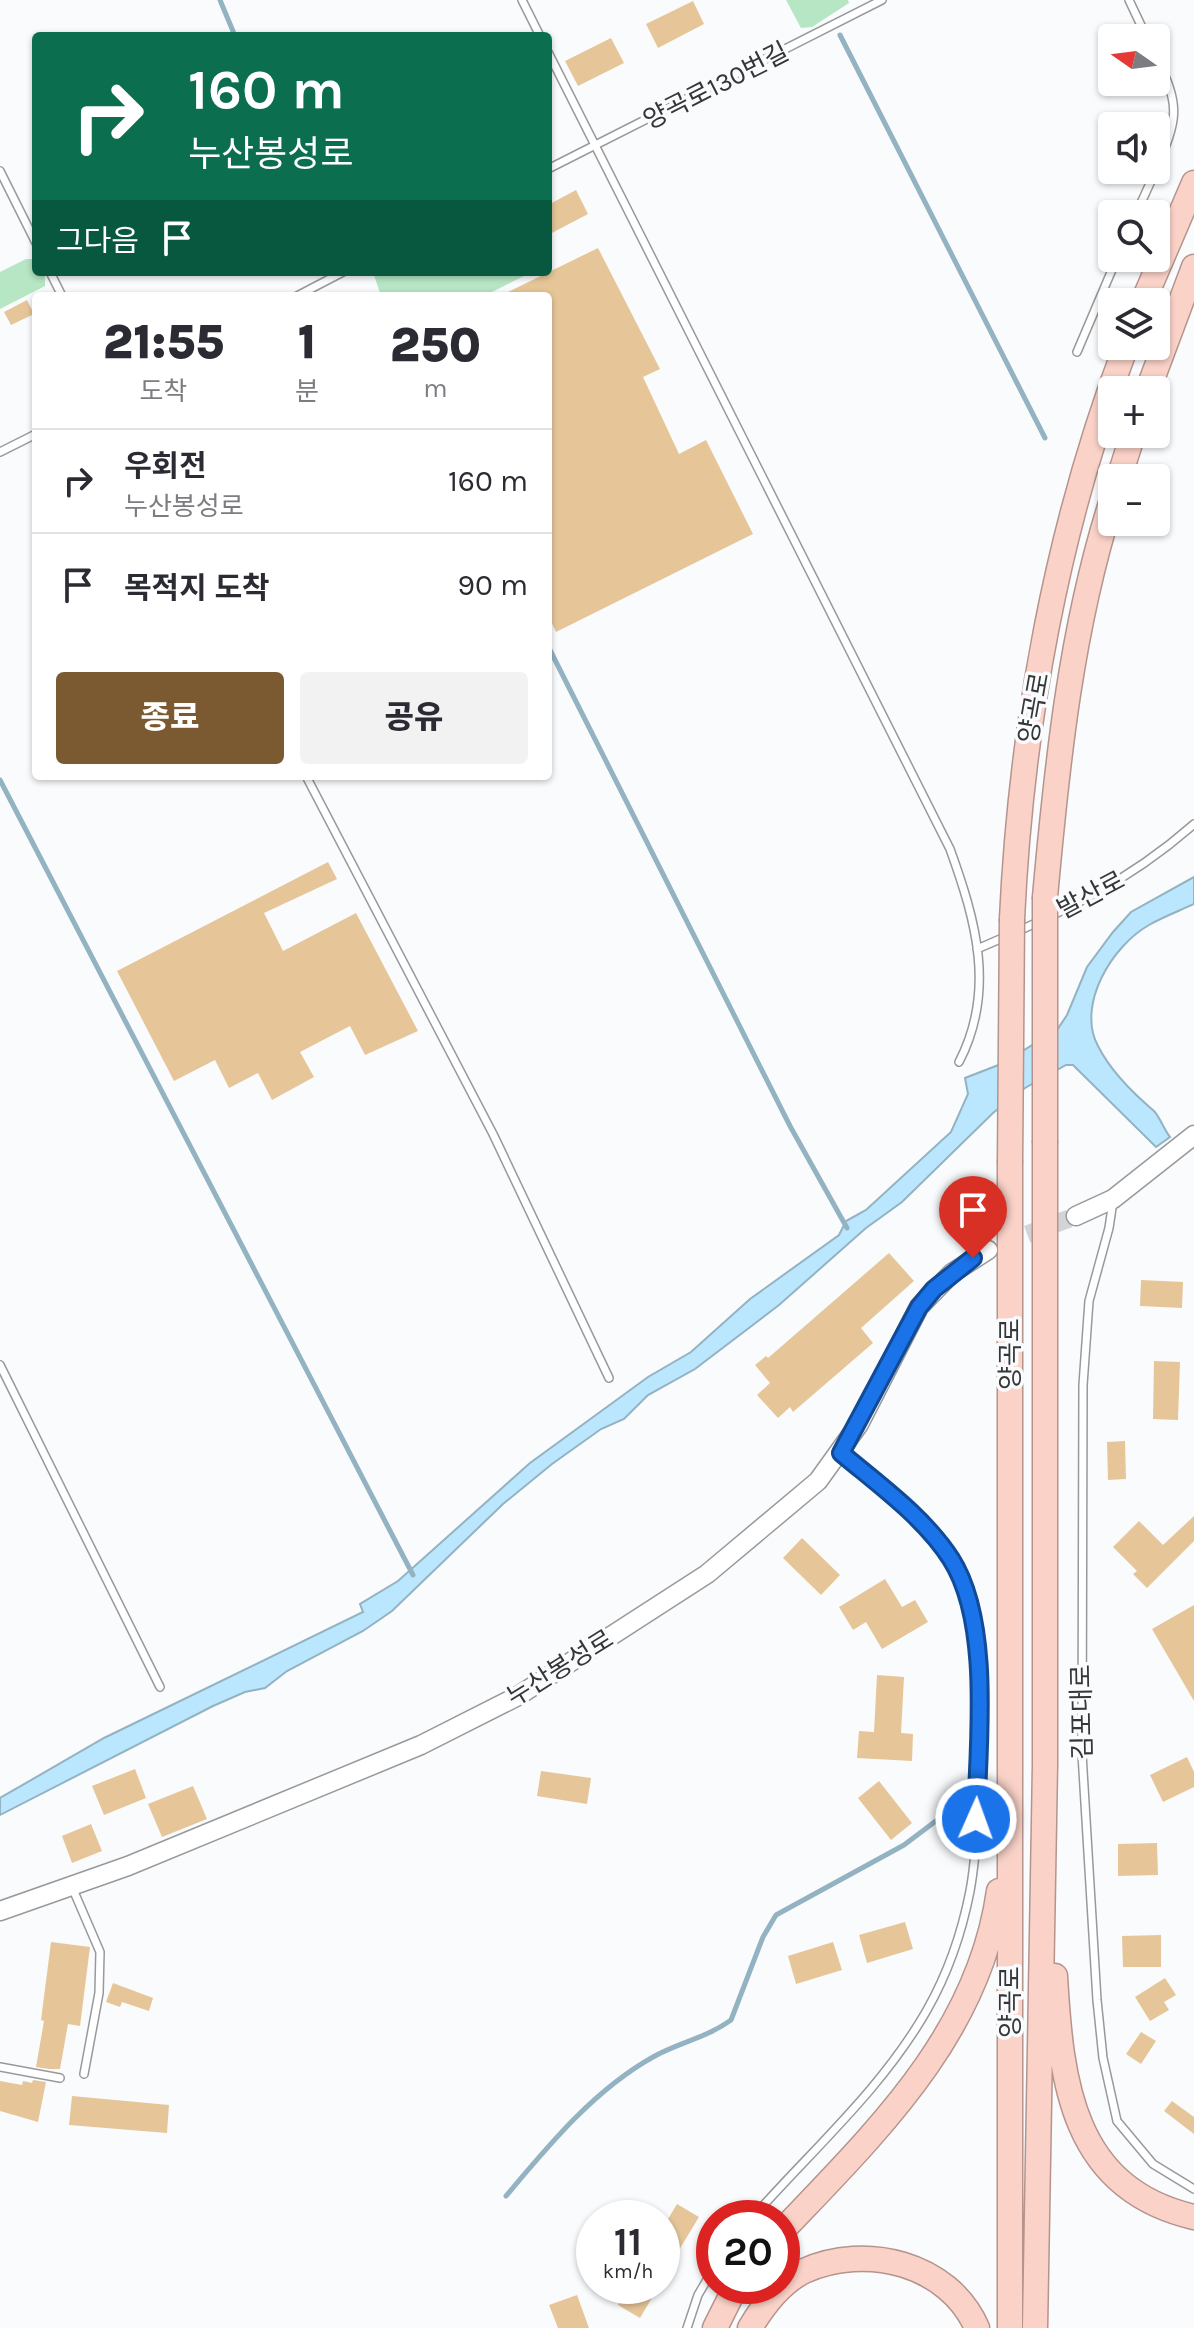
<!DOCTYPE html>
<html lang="ko">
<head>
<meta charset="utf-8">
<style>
	body { margin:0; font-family:Karla,"Noto Sans KR",sans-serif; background:#f2f2f3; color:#2b2b33; height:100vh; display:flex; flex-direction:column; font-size:30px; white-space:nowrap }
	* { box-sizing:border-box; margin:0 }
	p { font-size:26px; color:#7c7c81 }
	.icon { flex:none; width:44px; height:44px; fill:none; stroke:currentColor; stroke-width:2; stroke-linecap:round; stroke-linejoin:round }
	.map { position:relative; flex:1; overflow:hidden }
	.sheet { position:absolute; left:32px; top:292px; width:520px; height:488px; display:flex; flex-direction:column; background:#fff; border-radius:8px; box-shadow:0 2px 6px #0004 }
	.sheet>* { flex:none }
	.guide { position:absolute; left:32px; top:32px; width:520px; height:244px; border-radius:8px; box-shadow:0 2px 6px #0004; background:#0b6e4f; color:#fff; overflow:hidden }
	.needle { width:52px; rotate:284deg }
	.fabs { position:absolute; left:1098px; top:24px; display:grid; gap:16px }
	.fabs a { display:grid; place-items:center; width:72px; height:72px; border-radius:8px; background:#fff; box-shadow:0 2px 6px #0004; font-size:40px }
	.speed { position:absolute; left:576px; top:2200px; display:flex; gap:16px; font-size:40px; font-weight:700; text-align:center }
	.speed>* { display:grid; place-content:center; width:104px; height:104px; border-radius:50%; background:#fff; box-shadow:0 2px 6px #0004; line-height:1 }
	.speed small { font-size:20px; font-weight:400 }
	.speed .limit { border:12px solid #d22; background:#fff; color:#111 }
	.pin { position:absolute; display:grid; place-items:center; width:68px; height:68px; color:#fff; margin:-82px -34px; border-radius:50% 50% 50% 0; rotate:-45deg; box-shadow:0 0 8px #0007 }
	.pin .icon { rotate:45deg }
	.me { position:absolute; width:88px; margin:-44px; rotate:2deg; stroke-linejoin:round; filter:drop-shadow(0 0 6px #0008) }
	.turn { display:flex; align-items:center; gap:28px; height:168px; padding:0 24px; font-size:36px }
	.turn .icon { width:104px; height:104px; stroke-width:2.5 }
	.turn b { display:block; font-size:56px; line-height:68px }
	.then { display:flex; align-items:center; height:76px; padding:0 24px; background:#0003; gap:16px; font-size:30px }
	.eta { display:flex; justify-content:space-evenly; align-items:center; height:136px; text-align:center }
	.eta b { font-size:48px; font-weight:800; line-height:56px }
	.button { display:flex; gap:16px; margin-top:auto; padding:16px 24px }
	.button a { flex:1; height:92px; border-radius:8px; background:#7b5a31; color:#fff; font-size:32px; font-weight:800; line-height:92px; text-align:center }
	.button a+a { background:#f2f2f3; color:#2b2b33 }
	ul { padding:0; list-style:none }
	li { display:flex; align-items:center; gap:24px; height:104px; padding:0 24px; border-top:2px solid #e1e1e2 }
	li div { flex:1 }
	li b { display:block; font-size:30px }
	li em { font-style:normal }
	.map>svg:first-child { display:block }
</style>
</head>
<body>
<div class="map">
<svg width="1194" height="2328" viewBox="0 0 1194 2328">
	<rect width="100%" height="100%" fill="#f9fbfd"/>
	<path fill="#b6e6c4" d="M786 0H848L849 3 812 27 801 28Z
		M26 259H36V272H45V286L0 309V272Z
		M373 272H532L484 296H381Z"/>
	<path fill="#bbe7fe" stroke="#93b2c2" stroke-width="2" d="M1194 877V904C1179 911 1163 917 1149 925 1112 946 1076 1005 1098 1046 1110 1070 1134 1094 1154 1111 1160 1117 1164 1130 1170 1137L1156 1147 1073 1065H1066L1025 1088 993 1113 902 1202 866 1228 779 1305 695 1369 648 1395 624 1419 601 1429 552 1464 503 1504 392 1611 363 1631 287 1671 265 1688 245 1692 213 1706 0 1815V1798L104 1738 363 1612 360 1604 398 1581 530 1463 648 1377 691 1352 750 1299 839 1235 846 1221 866 1210 951 1132 968 1094 965 1078 1001 1064 1057 1030 1067 1015 1087 967 1113 932 1131 912Z"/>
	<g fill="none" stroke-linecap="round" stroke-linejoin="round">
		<path stroke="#93b2c2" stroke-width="5" d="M220 0 235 36
			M840 35 1045 438
			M548 646 790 1126 847 1228
			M0 780 413 1575
			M506 2196C549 2145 594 2090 653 2057 678 2043 708 2037 731 2020L763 1937 776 1915 904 1845 965 1799"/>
	</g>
	<path fill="#e6c699" d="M693 1 704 24 658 48 646 24Z
		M611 38 624 63 578 86 565 61Z
		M576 190 588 214 548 235V205Z
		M598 248 660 369 643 377 679 454 706 440 753 534 556 632 548 615V296H500Z
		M27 300 34 314 11 325 4 312Z
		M328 862 337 879 264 913 283 951 356 913 418 1031 365 1055 350 1026 300 1052 314 1077 272 1100 258 1073 229 1088 215 1060 174 1081 117 971Z
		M889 1253 914 1281 861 1328 873 1343 793 1412 790 1407 778 1418 757 1395 770 1383 755 1365 766 1356 768 1358Z
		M1141 1280 1183 1282 1182 1308 1140 1306Z
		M1154 1361 1180 1362 1178 1420 1153 1419Z
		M1125 1441 1126 1479 1108 1480 1107 1442Z
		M1194 1516V1541L1147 1588 1133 1574 1137 1571 1113 1547 1139 1521 1163 1545Z
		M802 1538 840 1575 821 1595 783 1558Z
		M885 1579 902 1607 915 1600 928 1622 882 1649 866 1622 853 1630 839 1607Z
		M1194 1605V1701L1152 1629Z
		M877 1675 904 1677 901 1733 913 1734 912 1761 857 1758 859 1731 874 1732Z
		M1187 1757 1194 1772V1787L1163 1802 1150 1775Z
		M135 1769 146 1798 104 1815 92 1786Z
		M541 1771 591 1778 587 1804 537 1796Z
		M879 1781 912 1823 891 1840 858 1798Z
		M193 1786 207 1819 162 1837 148 1804Z
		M91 1824 102 1851 72 1863 62 1836Z
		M1157 1843 1158 1875 1118 1876V1844Z
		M905 1922 913 1949 867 1963 859 1935Z
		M1161 1935V1967H1123L1122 1936Z
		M51 1942 90 1947 80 2026 68 2024 60 2069H49L36 2067 44 2021 41 2020Z
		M833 1942 842 1970 796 1984 788 1956Z
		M1165 1978 1176 1995 1164 2002 1169 2010 1150 2021 1135 1997Z
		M113 1983 153 1998 149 2011 122 2002 120 2007 106 2002Z
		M1141 2032 1156 2041 1141 2064 1126 2054Z
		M33 2080 46 2082 38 2122 0 2111V2081L22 2085 23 2081 32 2083Z
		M72 2096 169 2105 167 2133 69 2125Z
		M1172 2101 1194 2117V2134L1164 2111Z
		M677 2204 699 2217 662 2278V2229Z
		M629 2286H659L640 2318 618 2305Z
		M577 2295 589 2328H558L549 2305Z"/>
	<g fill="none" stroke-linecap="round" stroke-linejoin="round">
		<path stroke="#d2d4d5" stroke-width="18" stroke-dasharray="18 9" stroke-linecap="butt" d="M1002 1244 1076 1216"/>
		<g stroke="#98999b" stroke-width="10">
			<path id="service" d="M522 0 540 36
				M1129 0 1147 38
				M548 52 950 849C976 921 996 991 959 1062
				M1156 56C1181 108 1178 117 1156 170
				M548 169 882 0
				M0 171 36 243
				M1136 214 1156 170
				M50 272 62 296
				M297 296 343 272
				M1077 352 1117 258
				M0 452 36 434
				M306 776 493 1134 609 1378
				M977 949C1059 914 1126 884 1194 824
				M1113 1201 1109 1228 1089 1301 1083 1385 1082 1754 1097 2000 1103 2058 1117 2121 1153 2164 1194 2189
				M0 1365 160 1687
				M72 1887 100 1952 99 1993 84 2074
				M0 2067 60 2078
				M752 2218C812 2150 882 2089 927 2010 948 1973 962 1932 970 1891 982 1827 987 1635 962 1579 938 1527 884 1489 841 1453
				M687 2328 698 2295 714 2268"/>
		</g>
		<g stroke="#98999b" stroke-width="21">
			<path id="tertiary" d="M1076 1216 1113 1199 1194 1135
				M0 1911 128 1866 421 1745 518 1696 707 1574 818 1481 859 1424 919 1307 952 1273 988 1250"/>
		</g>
		<g stroke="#b4948d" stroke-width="27">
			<path id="trunk" d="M1143 302 1194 183
				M1148 390 1194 267
				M1119 478 1133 434
				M1045 897C1057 764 1071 628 1112 500
				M1012 919C1021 725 1057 528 1126 346
				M1010 1163V2328
				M1055 1976C1061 2082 1072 2189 1194 2217
				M782 2231C876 2132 979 2034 999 1891
				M715 2328 736 2286
				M750 2328C763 2306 780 2283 804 2271 865 2243 949 2263 977 2328
				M1035 2328 1045 1765V1143"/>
		</g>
		<use href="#service" stroke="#fff" stroke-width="7"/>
		<use href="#tertiary" stroke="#fff" stroke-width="18"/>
		<use href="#trunk" stroke="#fad2c8" stroke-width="24"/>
		<g stroke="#b4948d" stroke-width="27" stroke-linecap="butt">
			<path id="trunk-bridge" d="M1045 1143V897
				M1010 1163 1012 919"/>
		</g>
		<use href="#trunk-bridge" stroke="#fad2c8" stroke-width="24"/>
	</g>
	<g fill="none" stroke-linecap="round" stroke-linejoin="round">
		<g stroke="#114b97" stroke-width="20">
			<path id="route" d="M973 1258 934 1289 919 1307 841 1453C879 1485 924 1517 951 1559 992 1623 978 1745 976 1819"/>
		</g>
		<use href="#route" stroke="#1a73e8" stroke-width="14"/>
	</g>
	<g text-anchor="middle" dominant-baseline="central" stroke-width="7" stroke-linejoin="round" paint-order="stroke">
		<g font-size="26" fill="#353637" stroke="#f9fbfd">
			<text transform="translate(716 86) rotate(-27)">양곡로130번길</text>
			<text transform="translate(1034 708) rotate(-80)">양곡로</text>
			<text transform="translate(1091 895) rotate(-28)">발산로</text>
			<text transform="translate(1010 1354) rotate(-90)">양곡로</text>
			<text transform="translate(560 1668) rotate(-32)">누산봉성로</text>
			<text transform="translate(1082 1712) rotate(-91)">김포대로</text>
			<text transform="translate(1010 2002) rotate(-90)">양곡로</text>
		</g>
	</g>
</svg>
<div class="fabs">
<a><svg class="needle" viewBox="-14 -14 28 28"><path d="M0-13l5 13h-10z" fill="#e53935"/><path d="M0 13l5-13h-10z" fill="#7c7c81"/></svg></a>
<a><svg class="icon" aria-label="sound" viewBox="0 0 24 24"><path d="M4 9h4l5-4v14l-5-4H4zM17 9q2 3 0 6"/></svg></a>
<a><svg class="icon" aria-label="search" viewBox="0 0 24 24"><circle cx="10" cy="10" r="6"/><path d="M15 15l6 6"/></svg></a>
<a><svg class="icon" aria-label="layers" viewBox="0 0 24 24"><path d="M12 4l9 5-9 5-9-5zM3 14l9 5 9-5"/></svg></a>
<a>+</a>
<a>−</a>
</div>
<div class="speed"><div>11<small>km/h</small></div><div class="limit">20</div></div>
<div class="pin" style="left:973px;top:1258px;background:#d93025"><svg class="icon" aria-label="arrive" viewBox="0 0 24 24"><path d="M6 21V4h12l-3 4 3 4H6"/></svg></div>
<svg class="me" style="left:976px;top:1819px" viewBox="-20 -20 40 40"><circle r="17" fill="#1a73e8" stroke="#fff" stroke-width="3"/><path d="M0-11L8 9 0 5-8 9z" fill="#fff"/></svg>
<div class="guide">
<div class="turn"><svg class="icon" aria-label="right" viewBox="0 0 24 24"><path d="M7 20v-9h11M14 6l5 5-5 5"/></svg><div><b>160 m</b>누산봉성로</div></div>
<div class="then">그다음<svg class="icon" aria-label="arrive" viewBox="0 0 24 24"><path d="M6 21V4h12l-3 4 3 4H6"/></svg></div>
</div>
<section class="sheet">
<div class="eta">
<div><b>21:55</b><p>도착</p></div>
<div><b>1</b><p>분</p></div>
<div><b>250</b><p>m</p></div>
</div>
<ul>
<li><svg class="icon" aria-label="right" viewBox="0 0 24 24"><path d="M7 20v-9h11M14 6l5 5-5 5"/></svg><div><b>우회전</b><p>누산봉성로</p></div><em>160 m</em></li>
<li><svg class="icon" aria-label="arrive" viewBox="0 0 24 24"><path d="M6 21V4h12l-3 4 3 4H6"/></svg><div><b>목적지 도착</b></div><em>90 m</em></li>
</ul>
<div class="button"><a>종료</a><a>공유</a></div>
</section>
</div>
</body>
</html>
